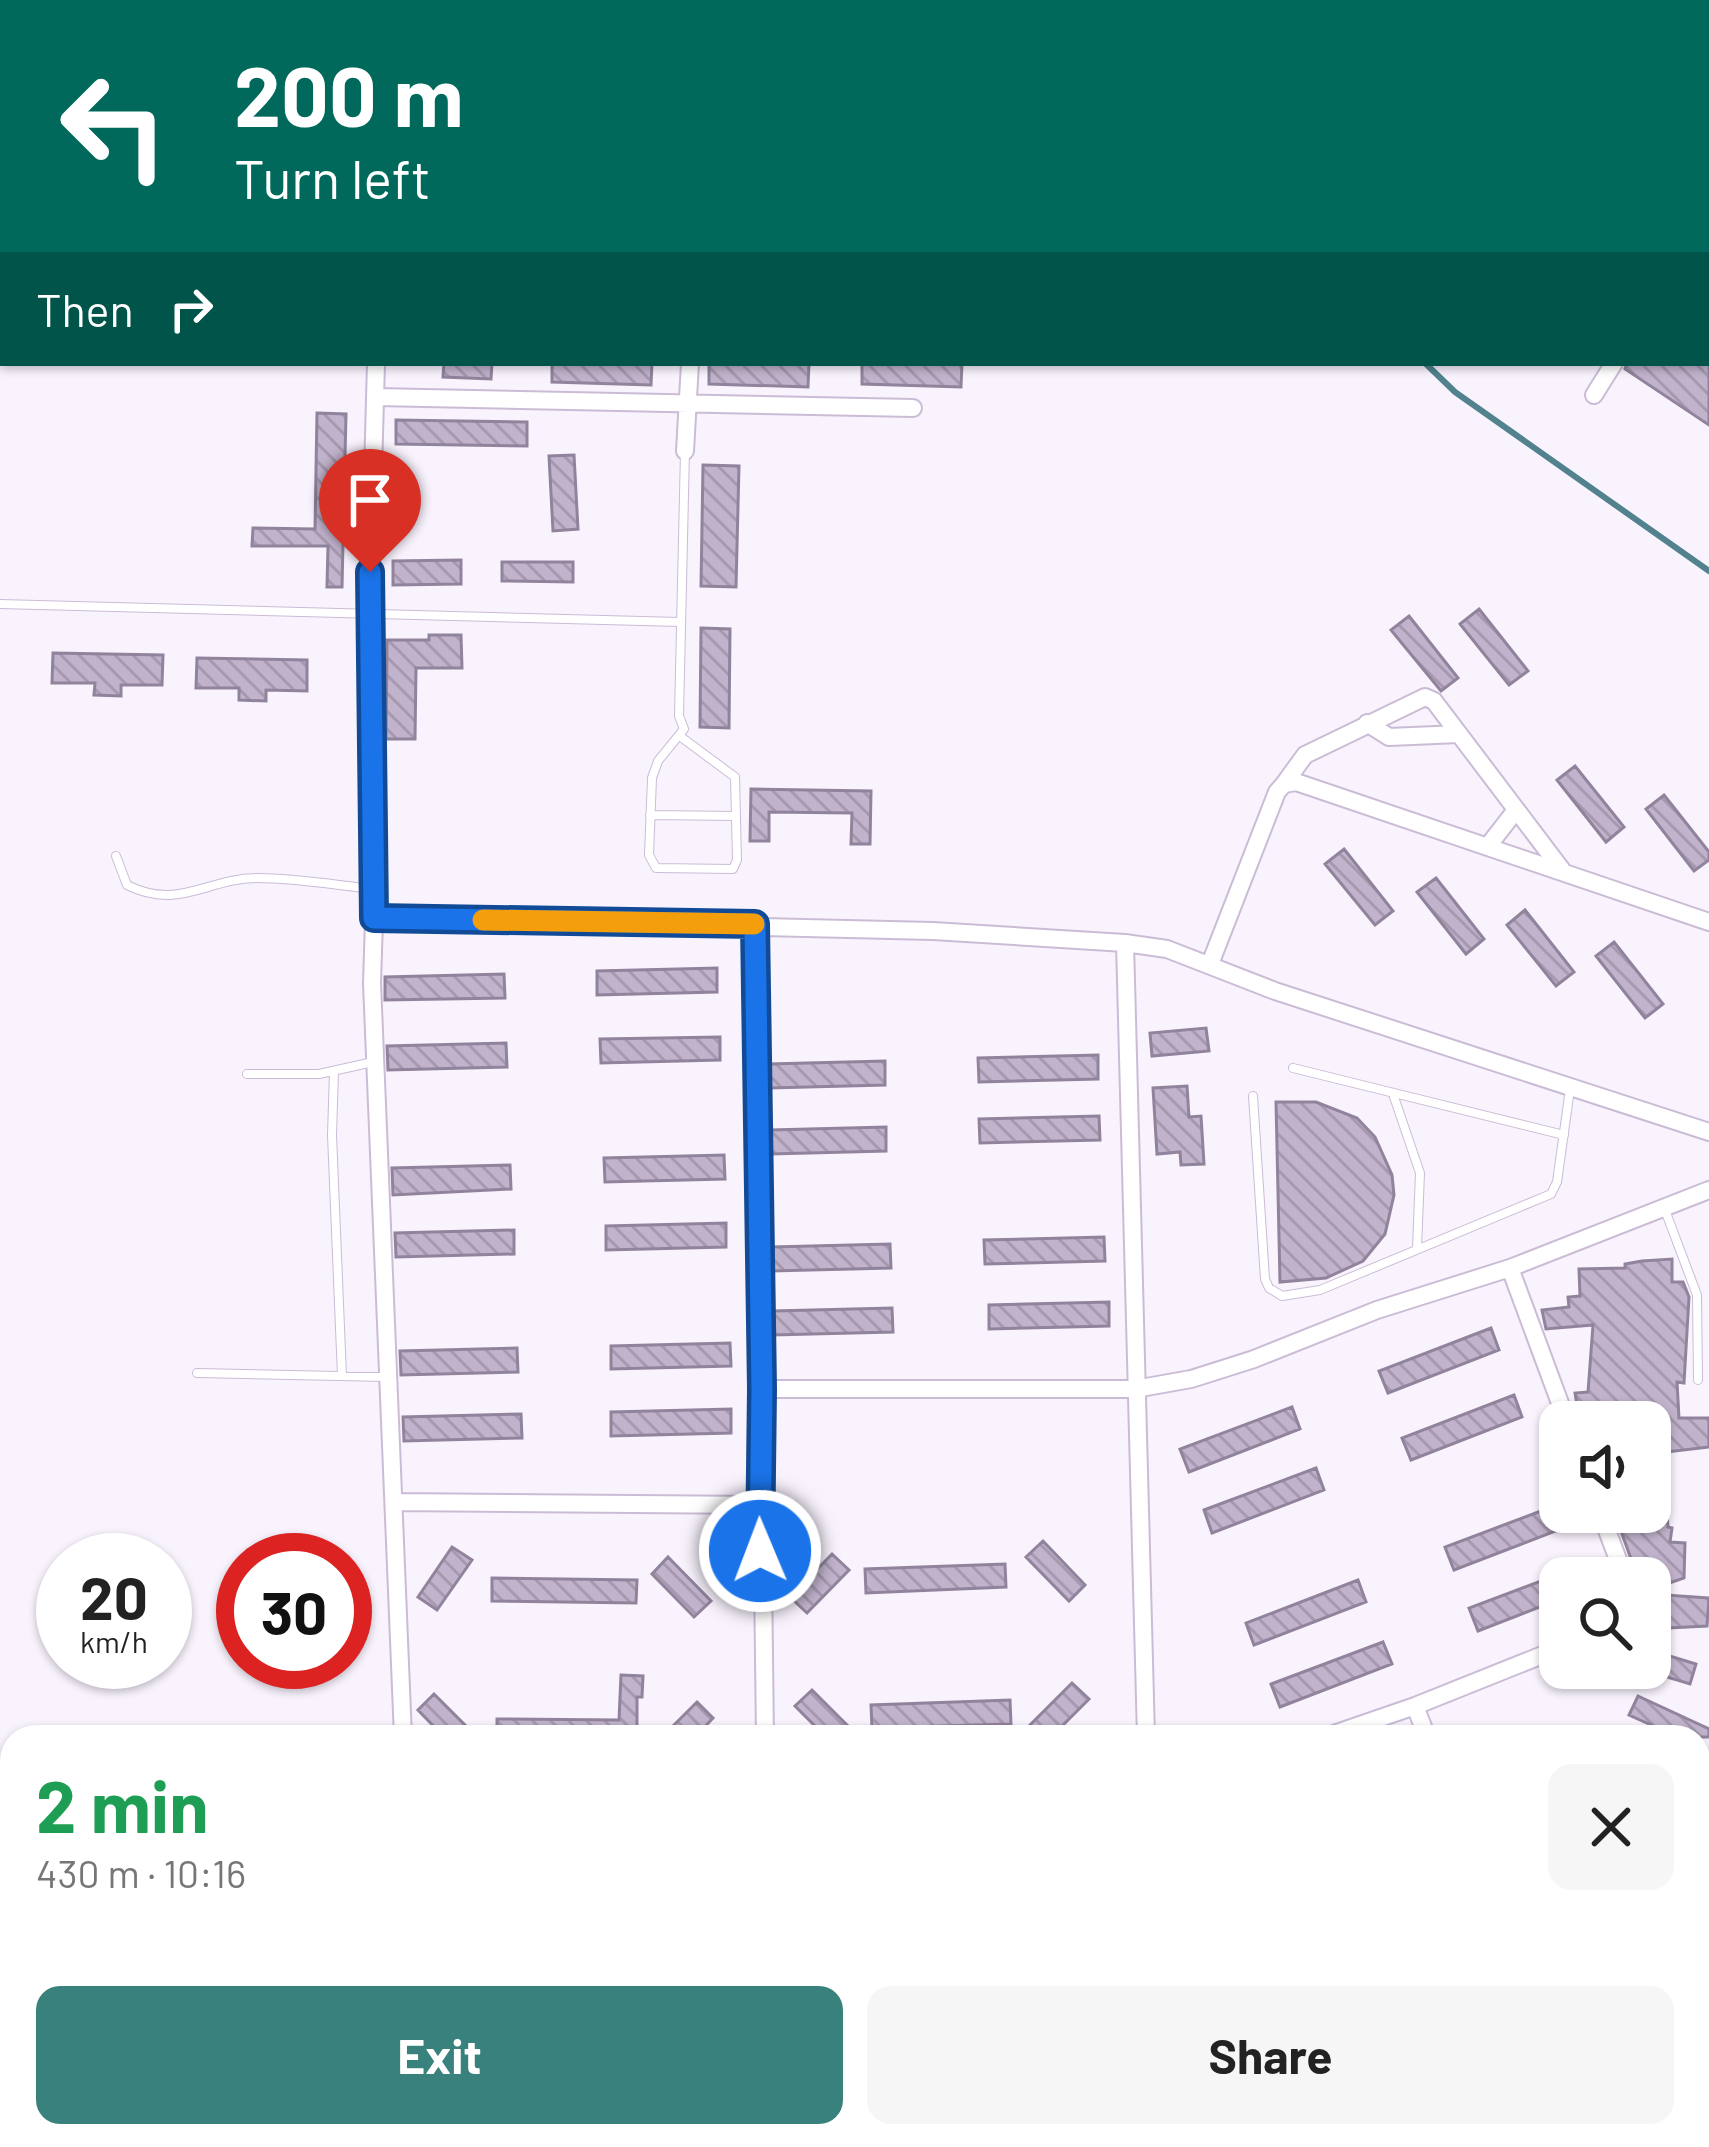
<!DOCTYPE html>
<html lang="en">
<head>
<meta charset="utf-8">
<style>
	body { margin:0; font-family:Barlow,sans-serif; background:#f6f6f6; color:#222; height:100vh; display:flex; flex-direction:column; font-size:45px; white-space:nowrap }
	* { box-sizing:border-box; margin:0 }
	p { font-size:39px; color:#767676 }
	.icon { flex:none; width:66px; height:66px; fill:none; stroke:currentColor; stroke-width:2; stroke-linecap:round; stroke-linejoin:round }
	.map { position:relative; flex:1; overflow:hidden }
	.drawer { position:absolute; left:0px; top:1725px; width:1710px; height:423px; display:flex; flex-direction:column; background:#fff; border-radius:36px 36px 0 0; box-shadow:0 3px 9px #0004 }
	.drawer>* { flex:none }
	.hud { position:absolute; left:0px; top:0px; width:1710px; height:366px; box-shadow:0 3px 9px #0004; background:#00695c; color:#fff; overflow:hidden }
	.controls { position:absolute; left:1539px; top:1401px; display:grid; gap:24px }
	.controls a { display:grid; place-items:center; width:132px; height:132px; border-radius:24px; background:#fff; box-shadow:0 3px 9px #0004; font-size:60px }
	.speed { position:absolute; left:36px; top:1533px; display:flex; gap:24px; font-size:60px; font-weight:700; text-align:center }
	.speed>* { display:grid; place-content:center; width:156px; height:156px; border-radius:50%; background:#fff; box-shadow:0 3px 9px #0004; line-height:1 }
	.speed small { font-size:30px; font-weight:400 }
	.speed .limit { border:18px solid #d22; background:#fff; color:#111 }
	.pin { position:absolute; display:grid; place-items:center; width:102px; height:102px; color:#fff; margin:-123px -51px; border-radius:50% 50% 50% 0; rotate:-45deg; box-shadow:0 0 12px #0007 }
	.pin .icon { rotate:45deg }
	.me { position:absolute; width:132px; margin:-66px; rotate:359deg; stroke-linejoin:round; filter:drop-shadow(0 0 9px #0008) }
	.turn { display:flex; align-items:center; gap:42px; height:252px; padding:0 36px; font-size:54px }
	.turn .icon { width:156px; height:156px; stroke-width:2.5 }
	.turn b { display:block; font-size:84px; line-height:102px }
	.then { display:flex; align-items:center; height:114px; padding:0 36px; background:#0003; gap:24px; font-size:45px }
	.round { display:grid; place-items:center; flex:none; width:126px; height:126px; border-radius:24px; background:#f6f6f6 }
	.overview { display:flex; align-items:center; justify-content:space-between; height:204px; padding:0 36px }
	h1 { font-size:72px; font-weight:700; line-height:90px; color:#1e9e55 }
	.action { display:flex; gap:24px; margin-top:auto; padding:24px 36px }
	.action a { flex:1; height:138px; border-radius:24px; background:#39817c; color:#fff; font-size:48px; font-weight:700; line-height:138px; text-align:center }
	.action a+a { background:#f6f6f6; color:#222 }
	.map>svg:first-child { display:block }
</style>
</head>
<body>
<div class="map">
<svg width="1709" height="2147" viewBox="0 0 1709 2147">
	<defs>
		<pattern id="building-back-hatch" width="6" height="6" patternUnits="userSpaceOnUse" patternTransform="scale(3)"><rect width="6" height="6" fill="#c2b3cd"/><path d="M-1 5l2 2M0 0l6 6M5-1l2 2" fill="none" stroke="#a699af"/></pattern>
	</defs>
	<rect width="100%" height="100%" fill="#f9f3fe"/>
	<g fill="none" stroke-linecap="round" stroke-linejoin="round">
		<path stroke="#51828d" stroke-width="6" d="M1135 0 1137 3
			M1425 363 1455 392 1709 571"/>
	</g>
	<path fill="url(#building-back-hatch)" stroke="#91839c" stroke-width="3" d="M444 363H492L491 379 443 377Z
		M552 363H652L651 385 552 382Z
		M709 363H809L808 387 709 384Z
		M862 363H962L961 387 862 384Z
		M1627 363H1709V425L1625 369Z
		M317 413 346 414 342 587H327L328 546H252L253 528 315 529Z
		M396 420 527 422V446L396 444Z
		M574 455 578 529 553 531 549 456Z
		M703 465 739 466 736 587 701 586Z
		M461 560V584L393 585V561Z
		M502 562H573V582L502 581Z
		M1479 609 1528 671 1509 685 1460 624Z
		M1409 616 1458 678 1441 691 1391 630Z
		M701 628 730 629 729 728 700 727Z
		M429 635H461L462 668H416L415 739H386L387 640H429Z
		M53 653 163 655 162 685H121V696L94 695 95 683H52Z
		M197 658 307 660V691L266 690V701L239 700V688H196Z
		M1575 766 1624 827 1606 842 1557 780Z
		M751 789 871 791 870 844H851L852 813 769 812V841H750Z
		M1664 795 1709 852V860L1694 871 1646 809Z
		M1344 849 1393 911 1375 925 1325 864Z
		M1436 878 1484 939 1466 954 1417 892Z
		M1525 910 1574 972 1556 986 1507 925Z
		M1614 942 1663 1004 1645 1018 1596 956Z
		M717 968V992L597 995V971Z
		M504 974 505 998 385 1000V977Z
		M1206 1028 1209 1051 1152 1056 1150 1033Z
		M720 1037V1060L601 1063 600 1039Z
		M506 1043 507 1067 388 1070 387 1046Z
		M1098 1055V1079L979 1082 978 1058Z
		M885 1061V1085L770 1088 769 1064Z
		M1187 1086 1189 1117 1201 1116 1204 1164 1181 1165 1180 1152 1157 1154 1153 1088Z
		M1276 1102H1316L1357 1118 1375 1137 1392 1175 1394 1195 1385 1234 1363 1261 1326 1278 1280 1282Z
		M1099 1116 1100 1140 980 1143 979 1119Z
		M886 1127V1151L771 1154 770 1130Z
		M724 1155 725 1179 605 1182 604 1158Z
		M510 1165 511 1189 393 1195 392 1168Z
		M726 1223V1247L606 1250V1226Z
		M514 1230V1254L396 1257 395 1233Z
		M1104 1237 1105 1261 985 1264 984 1240Z
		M890 1244 891 1268 772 1271V1247Z
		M1672 1259V1282H1683L1689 1297 1684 1383 1677 1382 1679 1418H1709V1447L1666 1452 1663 1499H1650V1422H1580L1575 1393 1588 1392 1593 1325 1546 1329 1542 1310 1569 1307 1568 1297 1580 1296 1579 1269 1625 1268V1264L1642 1261Z
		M1109 1302V1326L989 1329V1305Z
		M892 1308 893 1332 773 1335V1311Z
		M1491 1328 1499 1350 1388 1393 1379 1371Z
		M730 1343 731 1366 611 1369V1346Z
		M517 1348 518 1372 401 1375 400 1351Z
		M1514 1395 1522 1417 1411 1460 1402 1438Z
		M1292 1407 1300 1429 1189 1472 1180 1449Z
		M731 1409V1433L611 1436V1412Z
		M521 1414 522 1438 404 1441 403 1417Z
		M1316 1468 1324 1490 1212 1533 1204 1510Z
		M1557 1505 1566 1527 1454 1570 1445 1547Z
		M1614 1512H1667L1668 1527 1672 1528 1670 1542 1685 1543 1684 1578 1650 1590V1578H1638Z
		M1043 1541 1085 1585 1069 1601 1026 1557Z
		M452 1547 472 1560 437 1610 418 1597Z
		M832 1554 849 1570 807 1613 790 1597Z
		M668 1557 711 1601 694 1617 652 1574Z
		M1005 1564 1006 1587 866 1593 865 1569Z
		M1560 1574V1599L1478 1631 1469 1608Z
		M492 1578 637 1580 636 1603 492 1601Z
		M1358 1580 1366 1602 1254 1645 1246 1623Z
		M1651 1594 1709 1598 1707 1626 1668 1628 1663 1654 1696 1664 1690 1684 1650 1672V1653L1654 1654Z
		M1383 1642 1392 1664 1280 1707 1271 1684Z
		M621 1675 643 1676 642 1697H637V1737H497V1719L619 1720Z
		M1072 1683 1089 1699 1051 1737H1040L1029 1726Z
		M812 1690 859 1737H826L795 1706Z
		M434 1694 477 1737H444L418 1710Z
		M1638 1696 1709 1729V1737H1678L1629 1715Z
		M1010 1700 1011 1724 872 1728 871 1705Z
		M697 1702 713 1718 695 1737H662Z"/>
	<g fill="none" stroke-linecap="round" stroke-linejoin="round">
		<g stroke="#cbbcd6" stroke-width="10">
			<path id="lane" d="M0 604 680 622
				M681 737 735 777 737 860 733 869 656 868 649 855 652 778 658 761 684 729 679 716 685 451
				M650 815 736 816
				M116 856 127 885C179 911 207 878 258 878 296 878 335 885 373 889
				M1293 1068 1564 1135
				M334 1072 332 1135 342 1376
				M247 1074H319L373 1062
				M1393 1094 1420 1173 1417 1248
				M1253 1096 1265 1279 1269 1288 1282 1296 1320 1290 1551 1194 1557 1182 1570 1089
				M1665 1210 1697 1295 1698 1380
				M197 1373 387 1377"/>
		</g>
		<g stroke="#cbbcd6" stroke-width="20">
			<path id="street" d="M86 0V3
				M382 3V0
				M698 3V0
				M1412 3 1414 0
				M1595 3 1597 0
				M1707 212 1709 209
				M376 363 369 616 375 889 372 983 403 1737
				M1594 395 1614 363
				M376 397 913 408
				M685 451 690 363
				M1367 723 1389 737 1459 734
				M1284 784 1305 755 1425 697 1434 701 1562 870
				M1488 846 1516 810
				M374 918 933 931 1125 943 1167 949 1275 991 1709 1132
				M755 924 765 1737
				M1125 943 1146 1737
				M1210 964 1277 792 1284 784 1296 782 1709 922
				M1510 1268 1567 1422
				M762 1389H1135L1191 1379 1254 1359 1377 1310 1510 1268 1709 1190
				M394 1502 759 1505
				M1600 1512 1625 1578
				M1415 1706 1427 1737
				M1325 1737 1415 1706 1560 1648
				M1698 2035 1709 2011
				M727 2136 747 2147
				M1244 2147 1249 2136
				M1646 2147 1651 2136"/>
		</g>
		<use href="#lane" stroke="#fff" stroke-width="8"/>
		<use href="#street" stroke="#fff" stroke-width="16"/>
	</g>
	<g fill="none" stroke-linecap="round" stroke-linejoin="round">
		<g stroke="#114b97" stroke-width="30">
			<path id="route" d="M370 572 374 918 755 924 762 1389 760 1551"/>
		</g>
		<use href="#route" stroke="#1a73e8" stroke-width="21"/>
		<path stroke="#f59e0b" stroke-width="21" d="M483 920 754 924"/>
	</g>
</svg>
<div class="controls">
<a><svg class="icon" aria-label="sound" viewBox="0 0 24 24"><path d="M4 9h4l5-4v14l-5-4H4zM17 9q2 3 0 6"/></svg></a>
<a><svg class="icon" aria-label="search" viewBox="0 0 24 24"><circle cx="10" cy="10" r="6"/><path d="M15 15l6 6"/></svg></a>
</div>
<div class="speed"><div>20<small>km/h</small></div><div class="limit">30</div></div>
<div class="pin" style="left:370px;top:572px;background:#d93025"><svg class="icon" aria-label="arrive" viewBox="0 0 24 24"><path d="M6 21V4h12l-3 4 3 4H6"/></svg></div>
<svg class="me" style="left:760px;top:1551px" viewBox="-20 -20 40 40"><circle r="17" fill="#1a73e8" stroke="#fff" stroke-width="3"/><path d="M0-11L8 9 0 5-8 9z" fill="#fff"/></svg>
<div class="hud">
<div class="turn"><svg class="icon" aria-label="left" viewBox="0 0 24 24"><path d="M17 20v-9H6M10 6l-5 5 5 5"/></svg><div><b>200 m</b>Turn left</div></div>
<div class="then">Then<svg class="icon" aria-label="right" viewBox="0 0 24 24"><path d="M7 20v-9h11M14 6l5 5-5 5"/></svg></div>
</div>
<section class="drawer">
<div class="overview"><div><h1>2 min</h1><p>430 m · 10:16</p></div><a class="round"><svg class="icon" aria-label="close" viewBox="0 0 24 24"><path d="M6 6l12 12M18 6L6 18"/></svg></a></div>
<div class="action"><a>Exit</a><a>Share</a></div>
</section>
</div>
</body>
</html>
